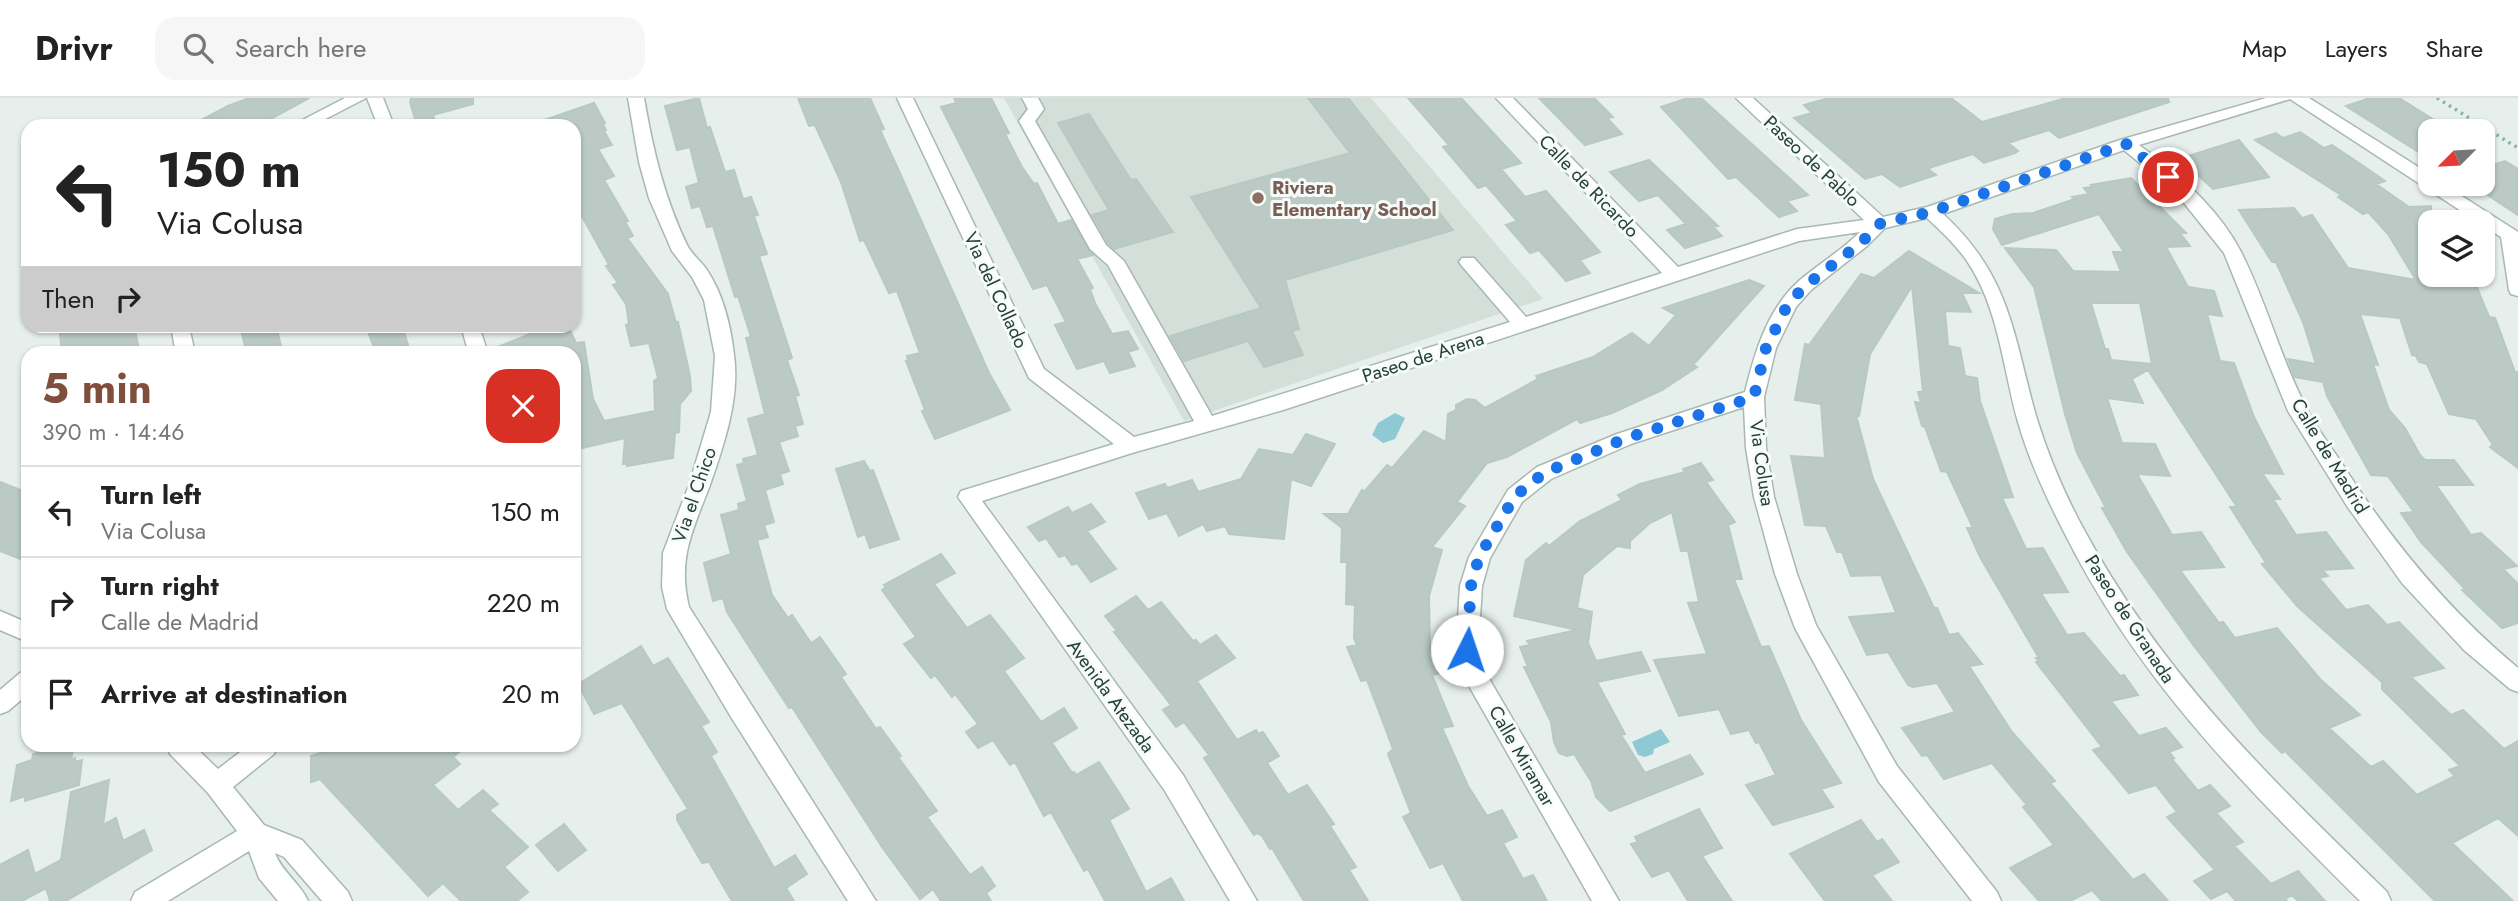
<!DOCTYPE html>
<html lang="en">
<head>
<meta charset="utf-8">
<style>
	body { margin:0; font-family:Jost,sans-serif; background:#f6f6f6; color:#222; height:100vh; display:flex; flex-direction:column; font-size:26px; white-space:nowrap }
	* { box-sizing:border-box; margin:0 }
	p { font-size:23px; color:#767676 }
	.icon { flex:none; width:38px; height:38px; fill:none; stroke:currentColor; stroke-width:2; stroke-linecap:round; stroke-linejoin:round }
	.map { position:relative; flex:1; overflow:hidden }
	.drawer { position:absolute; left:21px; top:248px; width:560px; height:406px; display:flex; flex-direction:column; background:#fff; border-radius:21px; box-shadow:0 2px 5px #0004 }
	.drawer>* { flex:none }
	.guide { position:absolute; left:21px; top:21px; width:560px; height:214px; border-radius:21px; box-shadow:0 2px 5px #0004; background:#fff; color:#222; overflow:hidden }
	.needle { width:46px; rotate:246deg }
	.buttons { position:absolute; left:2418px; top:21px; display:grid; gap:14px }
	.buttons a { display:grid; place-items:center; width:77px; height:77px; border-radius:14px; background:#fff; box-shadow:0 2px 5px #0004; font-size:35px }
	.pin { position:absolute; display:grid; place-items:center; width:60px; height:60px; color:#fff; margin:-30px; border:4px solid #fff; border-radius:50%; box-shadow:0 2px 7px #0007 }
	.me { position:absolute; width:77px; margin:-38px; rotate:4deg; stroke-linejoin:round; filter:drop-shadow(0 0 5px #0008) }
	.turn { display:flex; align-items:center; gap:24px; height:147px; padding:0 21px; font-size:32px }
	.turn .icon { width:91px; height:91px; stroke-width:2.5 }
	.turn b { display:block; font-size:49px; line-height:60px }
	.then { display:flex; align-items:center; height:66px; padding:0 21px; background:#0003; gap:14px; font-size:26px }
	.round { display:grid; place-items:center; flex:none; width:74px; height:74px; border-radius:21px; background:#f6f6f6 }
	.overview { display:flex; align-items:center; justify-content:space-between; height:119px; padding:0 21px }
	h1 { font-size:42px; font-weight:700; line-height:52px; color:#804e3d }
	ul { padding:0; list-style:none }
	li { display:flex; align-items:center; gap:21px; height:91px; padding:0 21px; border-top:2px solid #e0e0e0 }
	li div { flex:1 }
	li b { display:block; font-size:26px }
	li em { font-style:normal }
	header { display:flex; align-items:center; gap:42px; box-sizing:border-box; height:98px; padding:0 35px; background:#fff; border-bottom:2px solid #e0e0e0 }
	header strong { font-size:33px }
	nav { display:flex; gap:38px; margin-inline-start:auto; font-size:24px }
	.search { width:490px; height:63px; background:#f6f6f6; display:flex; align-items:center; gap:18px; box-sizing:border-box; padding:0 24px; border-radius:21px; color:#767676; font-size:26px }
	.map>svg:first-child { display:block }
</style>
</head>
<body>
<header>
<strong>Drivr</strong>
<div class="search"><svg class="icon" aria-label="search" viewBox="0 0 24 24"><circle cx="10" cy="10" r="6"/><path d="M15 15l6 6"/></svg>Search here</div>
<nav><a>Map</a><a>Layers</a><a>Share</a></nav>
</header>
<div class="map">
<svg width="2518" height="803" viewBox="0 0 2518 803">
	<rect width="100%" height="100%" fill="#e6efeb"/>
	<path fill="#d4dfda" d="M1004 0H1371L1543 201 1184 323Z"/>
	<path fill="#8ec9d4" d="M1395 315 1405 320 1395 341 1383 345 1372 337 1378 325Z
		M1661 631 1670 644 1654 651 1653 656 1645 659 1638 657 1632 644Z"/>
	<path fill="#bbcac4" stroke="#b8c9c2" stroke-width="2" fill-rule="evenodd" d="M249 0H309L258 28H190L228 8Z
		M411 0H473V6L433 17 436 28H417L410 4Z
		M699 0 707 30 710 29 725 74 734 72 743 101 751 99 758 117 754 118 767 156 759 158 792 260 787 262 799 297 795 298 803 326 795 328 798 338 779 344 789 373 780 376 783 386 765 392 774 424 764 427 768 439 757 442 772 497 788 520 792 517 811 545 820 539 846 576 841 579 876 631 880 629 901 658 898 659 937 713 927 719 970 777 982 769 995 788 986 795 991 803H941L933 791 920 801 882 749 792 609 789 610 764 572 727 514 723 500 713 503 704 465 731 456 721 417 739 412 738 406 747 403 737 367 744 365 743 361 758 357 748 321 765 316 746 240 751 239 738 198 735 199 713 128 707 129 700 108 692 110 686 89 699 85 690 49 677 52 665 8Z
		M798 0H870L884 31 880 32 899 73 989 275 1010 312 935 341 922 313 925 312 906 263H908L907 258 920 255 897 193 889 195 864 142 860 143 841 84 815 27 809 28Z
		M954 0H991L1009 35 1005 36 1022 69 1034 86 1037 85 1058 126 1071 122 1093 157 1077 161 1093 190 1090 191 1095 205 1112 236 1128 233 1138 251 1128 254 1135 268 1110 275 1104 263 1077 271 1055 227 1066 224 1047 187 1033 191 941 9 956 5Z
		M1308 0H1348L1453 132 1285 182 1299 231 1292 233 1303 257 1264 269 1248 243 1184 263 1170 238 1261 210 1191 99 1350 55Z
		M1408 0H1461L1521 65 1501 71 1525 99 1546 93 1600 154 1580 162 1590 175 1566 183 1539 152 1530 155 1506 127 1517 123 1486 87 1478 90 1443 49 1449 47Z
		M1539 0H1594L1613 19 1607 20 1622 36 1585 47Z
		M1688 0H1701L1808 97 1787 103 1797 113 1779 119 1736 79 1728 81 1661 9Z
		M1829 0H1951L1982 24 2066 0H2168L2169 4 2059 40 2049 32 2008 45 2018 53 2015 55 1984 65 1973 56 1932 69 1928 71 1936 77 1900 89 1882 76 1865 81 1794 20 1812 15 1804 7Z
		M2370 0H2399L2439 25 2431 28V62L2346 8Z
		M594 5 605 25 603 26 606 32 604 33 612 47 598 51 614 78 604 82 628 123 625 124 633 138 627 140 668 196 676 225 678 224 690 278 691 293 680 306 679 334 675 335 673 360 627 368V365L623 366 625 340 574 352V256H490V252L530 236 528 231 538 228H568L576 245 584 244 593 301 604 323 655 313 654 283 658 280 649 245 631 248 626 227 629 226 626 206 613 187 618 185 606 168 609 167 574 104V28H540L539 24Z
		M1089 16 1131 82 1136 81 1173 134 1114 151 1108 145 1092 117 1109 112 1058 25Z
		M2300 34 2324 50 2332 47 2359 65 2385 83 2376 86 2409 109 2431 108V177H2472L2489 219 2495 220 2515 274H2518V370L2490 349 2493 347 2476 321 2449 316 2427 266 2419 264 2416 258 2412 257 2400 220 2360 216 2378 267 2373 266 2389 312 2405 330 2420 357 2425 362H2454L2473 387H2436L2471 437 2481 435 2517 468 2503 471 2518 486V525L2502 530 2462 492 2465 491 2421 444 2401 415 2414 414 2388 378 2371 377 2327 298 2323 284 2295 279 2288 261 2316 266 2303 224 2276 164H2272L2239 112 2294 110 2302 120 2312 117 2348 170 2416 182 2388 136 2368 114 2363 116 2338 99 2341 97 2255 42 2276 35 2283 40Z
		M2239 42 2269 79 2213 91 2184 64 2189 62 2185 59Z
		M1649 62 1718 128 1713 129 1722 138 1685 150 1667 132 1686 126 1658 97 1639 103 1610 74Z
		M2505 63 2518 71V117L2483 94V70Z
		M2131 80 2186 135H2180L2190 148 2166 149 2188 189 2214 193 2222 218 2207 216 2220 263 2234 265 2254 319 2283 376 2262 375 2280 401H2273L2296 437 2326 434 2353 470 2322 472 2328 478 2319 480 2346 512 2368 507 2387 527 2399 524 2444 570 2411 579 2451 617 2463 612 2504 651 2518 643V738L2498 720 2452 745 2513 803H2435L2285 653 2282 655 2261 634 2194 548 2127 454 2102 410H2106L2077 355 2065 316 2034 189 2005 150 2056 152 2073 173 2121 174 2113 154H2124L2099 116 2002 147 1993 131 1995 121 2012 116 2033 115 2075 101 2072 99 2089 96 2084 90 2093 89 2091 87ZM2091 205H2140L2152 266 2111 262 2108 251H2105ZM2148 272 2237 409H2230L2266 465 2262 466 2297 508 2382 584V591L2460 668 2449 672 2455 678 2417 697 2383 663 2371 669 2329 630 2360 617 2320 581 2277 530 2235 540 2223 524 2219 525 2180 472 2224 469 2201 434 2172 437 2137 376 2170 378 2155 346 2122 345 2107 300 2143 305 2132 281Z
		M1909 153 1979 195H1962L1971 214 1945 213 1948 248 1960 250 1965 278 1977 280 1980 303 2013 399 2002 400 2026 451 2043 450 2068 494 2041 495 2067 537 2084 535 2120 578 2124 577 2138 597 2111 603 2139 638 2166 630 2182 649 2169 654 2174 660H2171L2198 693 2210 687 2230 708 2216 715 2243 744 2234 748 2271 786 2298 773 2325 803H2298L2292 797 2285 801 2287 803H2236L2227 793 2211 801 2194 783 2215 772 2167 719 2177 714 2156 687 2129 695 2093 652 2102 649 2036 564 2039 563 2036 560H2039L1980 459 1967 430H1973L1947 374 1941 373 1925 329 1922 328 1915 304 1921 305 1918 294H1923L1912 188 1870 256 1859 318 1856 317 1873 381 1934 510H1937L1949 537 1958 535 1982 566 1969 568 2012 634 2055 683 2050 685 2133 782 2144 776 2168 803H2102L2092 792 2070 803H2039L2010 770 2054 747 2023 709 2027 707 1992 665 1944 681 1927 657 1922 658 1902 630 1955 614 1937 585 1913 589 1908 587 1888 554 1867 557 1849 519 1896 515 1881 477 1851 478 1842 454H1837L1826 428 1805 427 1791 358 1825 360 1821 306 1795 302 1805 246 1809 247 1861 176 1874 180Z
		M1749 182 1764 188 1693 267 1697 269 1662 292 1612 315 1580 325 1577 321 1507 359 1487 365 1457 404 1465 408 1432 449 1442 452 1429 498 1430 550 1441 575 1432 577 1453 628 1442 630 1468 688 1487 718 1502 712 1517 739 1503 745 1523 781 1533 777 1547 803H1463L1443 765 1430 770 1403 719 1411 715 1388 656 1393 651 1367 582 1361 583 1347 549 1357 547 1354 540 1355 507 1346 506 1347 464H1341L1342 430 1324 416H1348L1362 392 1365 393 1387 367 1392 370 1424 333 1446 344 1448 316 1456 312V307L1467 301 1475 302 1485 310 1538 281 1536 278 1593 259 1632 235 1649 248 1676 217 1663 210Z
		M70 228H134L140 256H62L60 235 71 231Z
		M240 228H276L283 256H247Z
		M394 228H402L408 247 385 256H376L369 236Z
		M1306 336 1335 346 1311 388 1291 381 1284 441 1229 436 1225 428 1207 433 1203 426 1179 438 1167 415 1149 421 1136 395 1165 386 1167 390 1192 382 1198 394 1241 381 1259 351 1293 357Z
		M864 363 870 373 873 372 899 441 870 450 865 436 858 439 836 371Z
		M1701 365 1713 382 1706 384 1735 424 1728 427 1742 481H1734L1761 549 1769 548 1801 622 1841 685 1821 691 1833 709 1773 727 1746 687 1776 677 1759 644 1756 645 1749 632 1731 636 1719 611 1679 618 1654 562 1707 556 1688 505 1699 504 1688 453H1681L1672 414 1650 425 1630 443V450L1617 448 1583 477 1577 510 1592 514 1588 545 1596 563 1641 554 1650 573 1597 584 1625 636 1621 637 1645 675 1690 657 1703 676 1610 713 1596 699 1591 683 1574 656 1567 658 1559 655 1554 644 1551 624 1524 569H1528L1520 549 1530 547 1527 543 1577 532 1514 518 1526 462 1546 445 1549 448 1580 423 1622 402 1618 397 1640 386 1685 374 1683 371Z
		M0 384 28 395V464L0 453Z
		M1091 406 1105 424 1087 433 1116 471 1091 484 1077 465 1072 467 1065 457 1059 459 1046 440 1039 443 1028 429 1068 409 1072 415Z
		M941 456 955 475 934 486 967 530 990 517 1024 560 1004 573 1041 624 1064 610 1077 630 1052 645 1072 675 1074 674 1076 677 1099 664 1118 693 1129 711 1109 722 1146 794 1171 780 1184 803H1105L1088 771 1084 773 1051 714 1044 718 1015 664 1010 667 993 642 978 650 966 634 978 626 955 596 952 599 935 577 931 580 904 546 916 539 882 492 886 489 884 487Z
		M1136 498 1148 512 1161 504 1193 543 1196 542 1200 547 1216 537 1235 560 1197 583 1237 642 1256 632 1258 636 1263 634 1279 658 1267 665 1288 697 1307 687 1334 726 1330 728 1356 769 1349 772 1368 803H1304L1272 750 1270 751 1262 738 1257 735 1254 737 1204 660 1209 657 1184 624 1176 629 1163 612 1171 607 1114 534 1117 533 1105 518Z
		M641 548 653 568 668 560 709 624 701 628 717 654 711 658 774 770 795 757 807 776 786 790 794 803H732L709 764 702 765 677 722V717L688 711 622 605 594 616 578 586Z
		M61 648 60 654 73 650 71 662 75 660V664L82 662 79 687 25 703V698L11 703 17 667 32 662 33 656Z
		M341 648H467L453 659 460 666 433 687 458 712 483 692 498 706 489 712 528 749 504 769 528 794 517 803H461L443 785 428 798 320 681 311 684V658Z
		M109 682 103 727 116 720 123 743 144 732 152 752 66 803H50L46 790 22 803H0V767L28 752 35 776 61 762 71 694Z
		M1699 711 1722 750 1702 758 1732 803H1688L1669 772 1652 779 1631 746 1638 744 1635 739Z
		M1861 722 1877 744 1882 741 1899 764 1872 777 1892 803H1825L1790 756Z
		M564 726 586 752 558 773 536 747Z"/>
	<g fill="none" stroke-linecap="round" stroke-linejoin="round">
		<g stroke="#a8b8b2" stroke-width="3">
			<path id="minor" d="M345 0H366L312 28H291Z
				M367 0H383L394 28H378Z
				M628 0H644C653 52 664 99 687 147 692 157 701 163 707 172 723 196 731 229 734 257 740 300 724 347 710 387 693 432 677 460 689 509L876 803H848L731 619 667 511 662 489 663 455 689 387 711 314 715 258 704 202 692 179 672 153 649 100 639 64Z
				M897 0H913L1044 271 1134 339 1194 323 1108 167 1090 151 1019 23 1028 11 1022 0H1038L1044 11 1035 23 1106 147 1124 163 1212 318 1510 224 1462 168 1459 164 1462 160H1474L1526 219 1662 175 1496 0H1513L1678 169 1797 131 1864 122 1736 0H1753L1883 119 1927 109 2120 42 2266 0H2309L2431 77V86H2443L2518 134V198L2511 196 2509 192 2501 139 2483 128V124H2478L2290 1 2139 47C2178 75 2219 111 2241 154 2267 205 2281 262 2307 311 2316 329 2328 345 2339 361 2389 440 2446 510 2518 570V594L2510 591 2464 552 2402 485 2347 408 2288 313 2224 155 2176 95 2124 52 1943 116C2010 177 2013 236 2036 318 2048 357 2064 395 2083 430 2163 578 2269 679 2387 794L2391 803H2360C2243 686 2138 583 2063 432 2045 397 2029 362 2018 324 2003 271 1999 210 1967 163 1956 147 1942 134 1927 120L1885 130 1867 148 1811 192 1796 209 1776 250 1764 299 1766 350 1774 399 1797 476 1816 527 1897 668 1997 794 2001 803H1972L1879 684 1795 530 1775 476 1754 399 1746 350 1744 309 1631 346 1551 381 1522 404 1490 460 1482 488 1478 552 1491 584 1619 803H1592L1469 588 1456 552 1460 488 1469 459 1508 392 1537 369 1617 336 1745 294C1755 254 1767 211 1800 182 1819 166 1842 152 1860 134L1799 143 1283 312 1132 355 982 403 1183 677 1257 803H1230L1165 693 958 399 961 393 1114 346 1029 280Z
				M171 228H189L195 256H176Z
				M461 228H479L488 256H469Z
				M0 513 28 525V544L0 532Z
				M28 572V596L8 613 0 616V592L20 575Z
				M167 648H194L218 671 248 648H277L274 656 233 689 264 727 302 742 348 794 352 803H322L284 759 275 755C282 774 300 785 308 803H278L259 780 249 753 168 803H131L135 794 237 733 208 695 170 656Z"/>
		</g>
		<path stroke="#86b3a5" stroke-width="3.5" stroke-dasharray="2.5 4.5" stroke-linecap="butt" d="M2437 0 2518 50"/>
		<use href="#minor" fill="#fff" fill-rule="evenodd"/>
	</g>
	<g fill="none" stroke-linecap="round" stroke-linejoin="round">
		<path stroke="#1a73e8" stroke-width="12" stroke-dasharray="0 21.6" d="M1467 552 1471 488 1479 459 1515 398 1544 375 1624 341 1754 299 1766 250 1788 206 1805 188 1861 145 1879 126 1931 114 2126 46 2168 79"/>
	</g>
	<circle fill="#8d6e63" stroke="#f7fbf9" stroke-width="2.5" cx="1258" cy="100" r="7"/>
	<g text-anchor="middle" dominant-baseline="central" stroke-width="6" stroke-linejoin="round" paint-order="stroke">
		<g font-size="19" fill="#24423a" stroke="#f7fbf9">
			<text transform="translate(1812 63) rotate(43)">Paseo de Pablo</text>
			<text transform="translate(1589 88) rotate(46)">Calle de Ricardo</text>
			<text transform="translate(996 192) rotate(65)">Via del Collado</text>
			<text transform="translate(1423 259) rotate(-18)">Paseo de Arena</text>
			<text transform="translate(2330 358) rotate(59)">Calle de Madrid</text>
			<text transform="translate(1762 365) rotate(82)">Via Colusa</text>
			<text transform="translate(694 397) rotate(-71)">Via el Chico</text>
			<text transform="translate(2130 521) rotate(57)">Paseo de Granada</text>
			<text transform="translate(1111 598) rotate(54)">Avenida Atezada</text>
			<text transform="translate(1522 658) rotate(60)">Calle Miramar</text>
		</g>
		<g font-size="19" font-weight="bold" fill="#785e54" stroke="#f7fbf9" text-anchor="start">
			<text x="1272" y="89">Riviera<tspan x="1272" dy="22">Elementary School</tspan></text>
		</g>
	</g>
</svg>
<div class="buttons">
<a><svg class="needle" viewBox="-14 -14 28 28"><path d="M0-13l5 13h-10z" fill="#e53935"/><path d="M0 13l5-13h-10z" fill="#767676"/></svg></a>
<a><svg class="icon" aria-label="layers" viewBox="0 0 24 24"><path d="M12 4l9 5-9 5-9-5zM3 14l9 5 9-5"/></svg></a>
</div>
<div class="pin" style="left:2168px;top:79px;background:#d93025"><svg class="icon" aria-label="arrive" viewBox="0 0 24 24"><path d="M6 21V4h12l-3 4 3 4H6"/></svg></div>
<svg class="me" style="left:1467px;top:552px" viewBox="-20 -20 40 40"><circle r="19" fill="#fff"/><path d="M0-13L10 11 0 6-10 11z" fill="#1a73e8"/></svg>
<div class="guide">
<div class="turn"><svg class="icon" aria-label="left" viewBox="0 0 24 24"><path d="M17 20v-9H6M10 6l-5 5 5 5"/></svg><div><b>150 m</b>Via Colusa</div></div>
<div class="then">Then<svg class="icon" aria-label="right" viewBox="0 0 24 24"><path d="M7 20v-9h11M14 6l5 5-5 5"/></svg></div>
</div>
<section class="drawer">
<div class="overview"><div><h1>5 min</h1><p>390 m · 14:46</p></div><a class="round" style="background:#d93025;color:#fff"><svg class="icon" aria-label="close" viewBox="0 0 24 24"><path d="M6 6l12 12M18 6L6 18"/></svg></a></div>
<ul>
<li><svg class="icon" aria-label="left" viewBox="0 0 24 24"><path d="M17 20v-9H6M10 6l-5 5 5 5"/></svg><div><b>Turn left</b><p>Via Colusa</p></div><em>150 m</em></li>
<li><svg class="icon" aria-label="right" viewBox="0 0 24 24"><path d="M7 20v-9h11M14 6l5 5-5 5"/></svg><div><b>Turn right</b><p>Calle de Madrid</p></div><em>220 m</em></li>
<li><svg class="icon" aria-label="arrive" viewBox="0 0 24 24"><path d="M6 21V4h12l-3 4 3 4H6"/></svg><div><b>Arrive at destination</b></div><em>20 m</em></li>
</ul>
</section>
</div>
</body>
</html>
